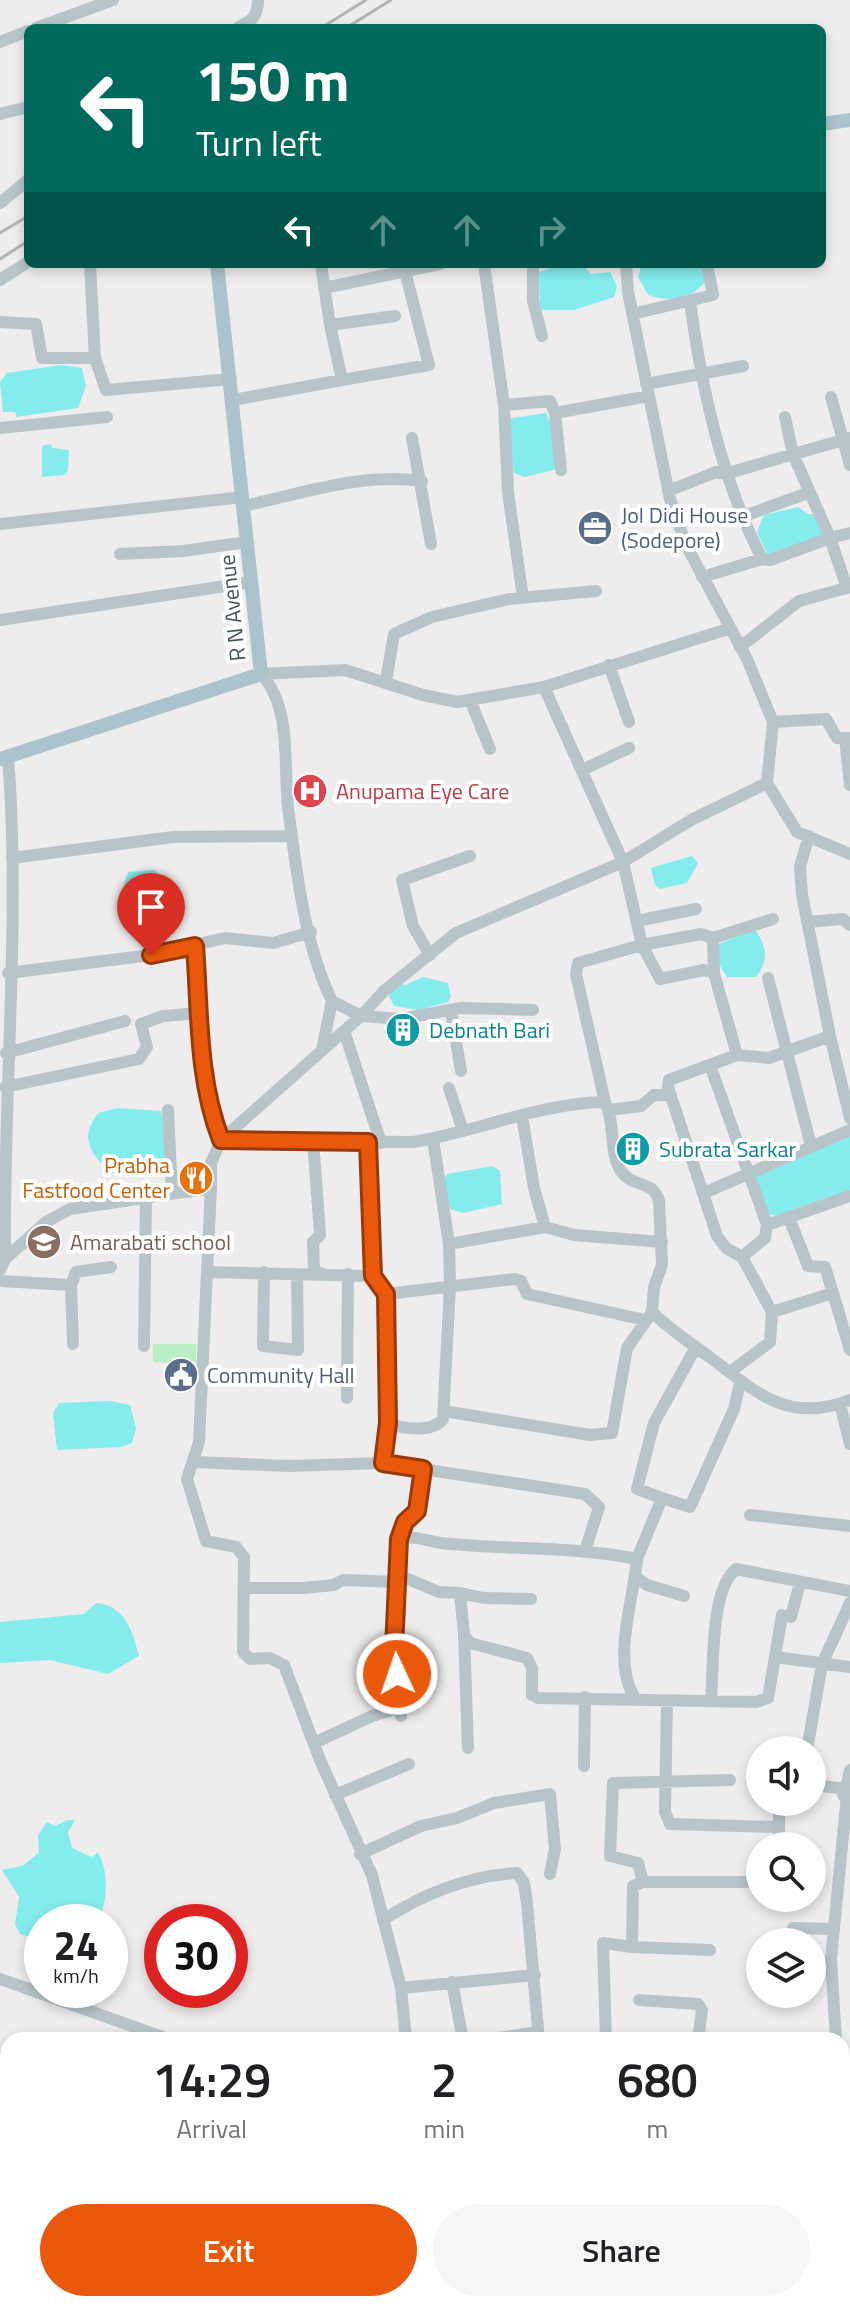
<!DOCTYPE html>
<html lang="en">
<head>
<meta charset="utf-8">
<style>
	body { margin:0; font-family:"Titillium Web",sans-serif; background:#f6f6f6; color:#202124; height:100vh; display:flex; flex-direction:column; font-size:30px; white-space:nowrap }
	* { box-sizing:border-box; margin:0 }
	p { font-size:26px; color:#757577 }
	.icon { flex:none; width:44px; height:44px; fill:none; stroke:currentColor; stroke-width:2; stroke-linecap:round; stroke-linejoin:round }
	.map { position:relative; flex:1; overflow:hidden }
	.drawer { position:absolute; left:0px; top:2032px; width:850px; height:280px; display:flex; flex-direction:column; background:#fff; border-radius:24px 24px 0 0; box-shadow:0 4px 12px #0003 }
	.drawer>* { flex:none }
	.banner { position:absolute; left:24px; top:24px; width:802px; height:244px; border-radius:12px; box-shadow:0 4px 12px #0003; background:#00695c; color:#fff; overflow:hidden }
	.fabs { position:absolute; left:746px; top:1736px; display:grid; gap:16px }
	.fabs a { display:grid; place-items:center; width:80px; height:80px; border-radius:50%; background:#fff; box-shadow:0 4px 12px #0003; font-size:40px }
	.speed { position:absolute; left:24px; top:1904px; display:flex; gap:16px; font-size:40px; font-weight:700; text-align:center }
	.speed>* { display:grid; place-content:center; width:104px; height:104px; border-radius:50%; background:#fff; box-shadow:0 4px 12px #0003; line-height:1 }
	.speed small { font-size:20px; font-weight:400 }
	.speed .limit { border:12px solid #d22; background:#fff; color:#111 }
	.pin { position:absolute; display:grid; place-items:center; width:68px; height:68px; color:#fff; margin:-82px -34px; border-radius:50% 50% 50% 0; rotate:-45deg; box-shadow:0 0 8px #0007 }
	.pin .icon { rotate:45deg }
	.me { position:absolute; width:88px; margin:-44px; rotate:357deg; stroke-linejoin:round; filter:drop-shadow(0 0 6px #0008) }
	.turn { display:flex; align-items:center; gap:28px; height:168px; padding:0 40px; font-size:36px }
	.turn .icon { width:104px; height:104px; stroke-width:2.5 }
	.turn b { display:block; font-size:56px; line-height:68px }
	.lanes { display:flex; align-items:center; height:76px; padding:0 40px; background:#0003; justify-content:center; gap:40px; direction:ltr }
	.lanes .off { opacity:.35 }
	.eta { display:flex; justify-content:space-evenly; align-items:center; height:136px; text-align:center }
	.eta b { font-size:48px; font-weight:600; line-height:56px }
	.action { display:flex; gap:16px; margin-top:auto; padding:16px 40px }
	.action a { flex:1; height:92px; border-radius:48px; background:#ea580c; color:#fff; font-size:32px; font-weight:600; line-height:92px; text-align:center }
	.action a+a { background:#f6f6f6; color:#202124 }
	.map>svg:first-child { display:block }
</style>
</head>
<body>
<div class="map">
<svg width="850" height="2312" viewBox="0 0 850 2312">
	<rect width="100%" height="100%" fill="#efeced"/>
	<path fill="#b9efc3" d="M153 1344H196V1363L153 1362Z"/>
	<path fill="#85eced" d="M562 264H583L590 274 610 272 617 286 614 297 574 310H540L539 272Z
		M642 264H704L707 279C692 300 672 303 648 295L638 277Z
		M61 365 82 368 86 386 78 408 17 417 15 412H3L0 382 7 373Z
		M546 413 560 443 558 469 525 477 514 473 506 419Z
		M51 444 52 448 69 450 68 471 64 475 42 477V446Z
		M798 507 808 514H818L828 537 768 556 757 532 764 515Z
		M692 856 698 863 687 883 660 889 655 885 651 868Z
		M155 870 174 894 169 910 151 918H136C118 903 121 893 128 872Z
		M755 929C767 947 769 960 756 977H727L715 958 717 945Z
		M423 977 448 983 451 997 448 1002 418 1010 394 1006 389 996 397 983 406 985Z
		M118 1108 161 1111 168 1155 161 1170 112 1173C90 1154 79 1139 98 1113Z
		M850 1136V1190L776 1216 767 1214 755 1177Z
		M493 1166 500 1171 502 1204 463 1213 450 1209 444 1180 447 1174Z
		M110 1401 130 1405 136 1429 132 1443 122 1447 57 1450 53 1413 59 1403Z
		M96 1603C125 1605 133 1632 139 1656L108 1674 50 1660 0 1663V1622L84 1614Z
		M68 1820H75L68 1832 72 1848 91 1857 98 1853C109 1868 108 1908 97 1922H42V1940L20 1934 15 1924 19 1897 2 1870 22 1866 39 1853 38 1835 47 1822 55 1826Z
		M850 2226V2311L794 2312 798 2304H842V2238Z"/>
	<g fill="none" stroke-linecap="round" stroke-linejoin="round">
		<path stroke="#b7c5ca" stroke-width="12" d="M36 28 113 0
			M237 28C251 21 258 17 258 0
			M0 42 28 31
			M0 114 28 107
			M0 203 28 180
			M90 264 95 358 106 390 231 379
			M321 264 330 325 395 316
			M484 264 504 405 508 492 523 598
			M533 264V301L542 336
			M0 280 28 262
			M324 288 440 264
			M690 301C702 391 721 477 762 559
			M632 314 713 295 707 264
			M0 322 36 324 42 358H95
			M330 325 342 380 429 365 405 271
			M646 384 743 366
			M831 397 850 465
			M233 400 342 380
			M504 405 550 401 555 413 649 396
			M555 413 561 470
			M0 428 107 417
			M412 438 431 544
			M668 491 716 472 725 474 850 438
			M243 506C301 494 363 472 422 481
			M741 517 808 493
			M0 524 243 497
			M650 545 683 537
			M120 554 183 551 247 542
			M702 577 762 559 770 560 830 538 793 454 785 417
			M847 588 830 538 850 533
			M0 620 252 582
			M740 647 799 601 850 587
			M609 665 629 722
			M261 674C294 709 282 770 289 815 297 875 305 946 332 1001L361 1016 401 1019 461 1008 533 1010
			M261 674 345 670 423 695 457 702 544 687 728 629
			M386 681 394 634 432 617 509 599 596 591
			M544 687 623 862 642 945 578 963 576 974 605 1102
			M470 700 490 749
			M773 722 826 719 837 738H850
			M845 738 850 785
			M582 770 629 748
			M767 783 797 832 850 854
			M809 836 800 866 802 895 830 1036
			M12 858 173 837 292 836
			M637 921 696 909
			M807 922 843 919 850 925
			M713 938 701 934 642 945 660 979 704 970 714 973 737 1055
			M195 946C200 1012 197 1078 221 1140L413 1142C477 1132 539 1103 605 1102 616 1123 608 1151 621 1171 632 1188 654 1180 659 1201L662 1265 654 1287 652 1312C669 1329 692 1344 711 1358 757 1393 788 1424 850 1400
			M430 955 413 926 402 880 470 856
			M8 973 151 955 225 938 273 943 311 932
			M714 973 713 938 773 919
			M768 978 811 1146
			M451 1011 461 1071
			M344 1031 381 1143
			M322 1050 332 1001
			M6 1053 125 1021
			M710 1065 767 1225 850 1196
			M5 1087 139 1059 147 1047 141 1024 163 1016 200 1013
			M449 1088 463 1131
			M168 1110 172 1193
			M609 1110 641 1106 654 1095H671
			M522 1116 534 1188 545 1227 574 1235 662 1242
			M850 1118 830 1036 769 1058 737 1055 669 1080 668 1087 717 1236 726 1248 742 1257 772 1312 833 1293 850 1350
			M313 1139 320 1235 313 1242 314 1270 323 1274
			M368 1142 373 1276
			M211 1188 199 1442 187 1479 206 1541 236 1547 244 1557 243 1652 250 1659 270 1658 284 1665 320 1760 372 1875 401 1988 406 2040
			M704 1193 850 1130
			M789 1218 808 1266 825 1267 833 1293
			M449 1244 545 1227
			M742 1257 765 1238 767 1225
			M5 1259C3 1094 21 921 8 757
			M0 1270 5 1259 46 1222 70 1209 211 1188V1163L221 1140 361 1016 384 991 456 933 623 862 691 820 767 783 773 722 747 659 686 545 670 499 628 292 626 264
			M207 1272 373 1276 386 1294 515 1279 521 1281 527 1294 645 1320
			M264 1272 263 1346 298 1350 297 1275
			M0 1281 71 1285 76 1272 111 1267
			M71 1285 73 1344
			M386 1294 388 1423
			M144 1346 146 1197
			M730 1372 770 1342 772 1312
			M347 1398 348 1274
			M840 1404 850 1444
			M444 1411 590 1435 612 1433 627 1348 650 1315
			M195 1462 288 1466 383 1463 585 1494 599 1507 585 1551
			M383 1463 388 1423C403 1429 432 1433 443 1419L450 1287 449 1244 433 1139
			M662 1498 637 1489 654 1423 696 1347
			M750 1515 850 1526
			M399 1539 405 1522 417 1511 423 1469
			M637 1559 662 1498 690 1507 734 1409 740 1383
			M636 1577 647 1585 684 1596
			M244 1588H303L334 1585 343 1580 397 1582 399 1539C414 1535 427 1541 441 1543 507 1550 572 1546 637 1559 634 1599 611 1661 635 1698
			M460 1593 484 1598 531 1599
			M464 1635 468 1748
			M775 1657 782 1615 791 1617 800 1583
			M711 1699C714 1665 710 1590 736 1569L850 1591
			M667 1700 665 1812 670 1824 777 1827
			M401 1716 394 1649 397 1582 408 1579 439 1592 460 1593 464 1635 470 1643 527 1658 532 1668V1695L538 1698 756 1702 768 1698 775 1657 850 1667
			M314 1743 372 1716 401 1707
			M807 1750 822 1664 850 1603
			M584 1766 585 1697
			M812 1785 840 1788 844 1796 847 1795 831 1959 836 2040
			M335 1795 409 1764
			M844 1796 850 1770
			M779 1846V1802
			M360 1854 421 1826 457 1818 494 1803 550 1794 555 1849 550 1874
			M643 1882 638 1863 610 1856 613 1783 730 1780
			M383 1920C423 1894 469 1876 517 1873L524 1883 527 1903 539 2040
			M789 1942 793 1928 834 1929
			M710 1950 632 1947 633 1886 643 1882H760
			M0 1979 171 2040
			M452 1982 463 2040
			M401 1988 535 1975
			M639 2000 698 2004 702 2010 698 2040
			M486 2040 538 2032
			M606 2040 603 1943 632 1947
			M0 2056 8 2058
			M842 2066 850 2067
			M0 2203 8 2202
			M102 2304 104 2312
			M148 2304 149 2312
			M344 2304 345 2312
			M365 2304 366 2312
			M457 2304 458 2312
			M771 2304 787 2312
			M206 2312 268 2304
			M406 2312 414 2304
			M582 2312V2304
			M653 2312V2304"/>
		<path stroke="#abc3cc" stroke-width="14" d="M822 124 850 120
			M0 759 261 674 217 264
			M0 2285 3 2312"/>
		<path stroke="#aeb4b7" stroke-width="3" d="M321 28 366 0
			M346 28 391 0
			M0 233 28 216
			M0 259 28 241"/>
	</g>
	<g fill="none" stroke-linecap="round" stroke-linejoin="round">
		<g stroke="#983908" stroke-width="20">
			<path id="route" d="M151 955 195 946C200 1012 197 1078 221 1140L368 1142 373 1276 386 1294 388 1423 383 1463 423 1469 417 1511 405 1522 399 1539 394 1649 397 1674"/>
		</g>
		<use href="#route" stroke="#ea580c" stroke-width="14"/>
	</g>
	<defs>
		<g id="office-disc" transform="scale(1.8)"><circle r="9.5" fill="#5c6f8a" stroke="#fff"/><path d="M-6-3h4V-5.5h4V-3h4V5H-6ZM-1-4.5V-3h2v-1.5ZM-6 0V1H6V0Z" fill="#fff"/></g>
		<g id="hospital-disc" transform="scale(1.8)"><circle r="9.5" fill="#e0444e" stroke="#fff"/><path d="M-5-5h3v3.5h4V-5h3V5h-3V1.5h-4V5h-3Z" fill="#fff"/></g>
		<g id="building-disc" transform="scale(1.8)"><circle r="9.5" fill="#0f9aa8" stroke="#fff"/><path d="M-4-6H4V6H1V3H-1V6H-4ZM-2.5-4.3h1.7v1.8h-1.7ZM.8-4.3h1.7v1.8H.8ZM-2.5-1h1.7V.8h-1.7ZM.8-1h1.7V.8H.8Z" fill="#fff"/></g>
		<g id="restaurant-disc" transform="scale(1.8)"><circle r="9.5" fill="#e8710a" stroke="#fff"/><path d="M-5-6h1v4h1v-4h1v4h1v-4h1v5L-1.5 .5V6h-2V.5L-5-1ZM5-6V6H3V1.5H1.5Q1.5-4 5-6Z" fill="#fff"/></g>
		<g id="school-disc" transform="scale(1.8)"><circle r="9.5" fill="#8d6e63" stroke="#fff"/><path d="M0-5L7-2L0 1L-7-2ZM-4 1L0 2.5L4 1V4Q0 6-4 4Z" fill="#fff"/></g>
		<g id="civic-disc" transform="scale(1.8)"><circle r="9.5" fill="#5c6f8a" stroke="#fff"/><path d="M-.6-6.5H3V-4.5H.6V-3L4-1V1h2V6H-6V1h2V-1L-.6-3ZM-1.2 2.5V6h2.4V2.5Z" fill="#fff"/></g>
	</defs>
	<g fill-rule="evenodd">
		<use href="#office-disc" x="595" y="528"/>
		<use href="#hospital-disc" x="310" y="791"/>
		<use href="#building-disc" x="403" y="1030"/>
		<use href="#building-disc" x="633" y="1149"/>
		<use href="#restaurant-disc" x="196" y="1178"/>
		<use href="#school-disc" x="44" y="1242"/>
		<use href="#civic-disc" x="181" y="1375"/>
	</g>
	<g text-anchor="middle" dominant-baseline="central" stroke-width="8" stroke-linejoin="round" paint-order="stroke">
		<g font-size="22" fill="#4e5e75" stroke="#fff" text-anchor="start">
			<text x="621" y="515">Jol Didi House<tspan x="621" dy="25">(Sodepore)</tspan></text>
			<text x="207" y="1375">Community Hall</text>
		</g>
		<g font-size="22" fill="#45545a" stroke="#fff">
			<text transform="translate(232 608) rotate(-96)">R N Avenue</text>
		</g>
		<g font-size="22" fill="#be3a42" stroke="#fff" text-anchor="start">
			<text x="336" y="791">Anupama Eye Care</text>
		</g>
		<g font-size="22" fill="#0d838f" stroke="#fff" text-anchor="start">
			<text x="429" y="1030">Debnath Bari</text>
			<text x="659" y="1149">Subrata Sarkar</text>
		</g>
		<g font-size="22" fill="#c56008" stroke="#fff" text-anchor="end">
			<text x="170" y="1165">Prabha<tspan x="170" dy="25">Fastfood Center</tspan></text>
		</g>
		<g font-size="22" fill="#785e54" stroke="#fff" text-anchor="start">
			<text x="70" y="1242">Amarabati school</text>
		</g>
	</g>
</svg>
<div class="fabs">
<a><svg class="icon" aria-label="sound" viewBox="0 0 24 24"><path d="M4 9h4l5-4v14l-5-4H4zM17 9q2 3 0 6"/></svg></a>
<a><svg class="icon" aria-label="search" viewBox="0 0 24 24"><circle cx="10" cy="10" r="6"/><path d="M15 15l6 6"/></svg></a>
<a><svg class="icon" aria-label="layers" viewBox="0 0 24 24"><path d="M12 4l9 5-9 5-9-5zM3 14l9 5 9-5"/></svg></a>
</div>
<div class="speed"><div>24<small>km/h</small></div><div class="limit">30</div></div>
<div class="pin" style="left:151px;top:955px;background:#d93025"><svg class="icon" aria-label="arrive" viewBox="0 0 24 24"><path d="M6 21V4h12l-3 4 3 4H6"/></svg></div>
<svg class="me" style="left:397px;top:1674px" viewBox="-20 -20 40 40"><circle r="17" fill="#ea580c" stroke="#fff" stroke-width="3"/><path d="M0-11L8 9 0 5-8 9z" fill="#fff"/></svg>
<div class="banner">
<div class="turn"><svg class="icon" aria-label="left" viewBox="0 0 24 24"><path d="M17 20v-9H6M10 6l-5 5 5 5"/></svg><div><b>150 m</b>Turn left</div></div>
<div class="lanes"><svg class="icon" aria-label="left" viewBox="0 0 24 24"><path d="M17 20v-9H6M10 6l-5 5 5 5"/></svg><svg class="icon off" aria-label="ahead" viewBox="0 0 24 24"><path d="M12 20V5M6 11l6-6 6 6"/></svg><svg class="icon off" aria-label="ahead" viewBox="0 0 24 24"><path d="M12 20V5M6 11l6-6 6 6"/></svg><svg class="icon off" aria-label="right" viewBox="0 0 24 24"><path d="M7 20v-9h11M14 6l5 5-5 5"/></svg></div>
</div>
<section class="drawer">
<div class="eta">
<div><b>14:29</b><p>Arrival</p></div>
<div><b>2</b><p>min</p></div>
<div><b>680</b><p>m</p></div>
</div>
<div class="action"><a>Exit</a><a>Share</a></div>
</section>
</div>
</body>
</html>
